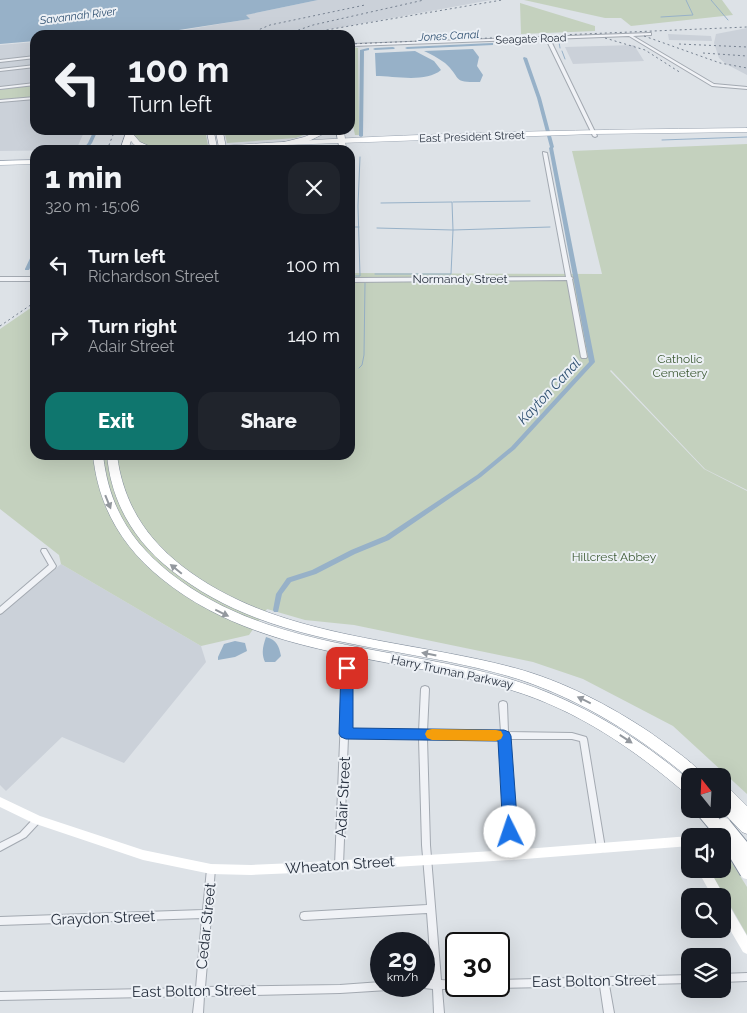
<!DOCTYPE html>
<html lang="en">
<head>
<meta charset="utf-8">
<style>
	body { margin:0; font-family:Raleway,sans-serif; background:#20242c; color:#f1f3f6; height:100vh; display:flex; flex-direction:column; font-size:19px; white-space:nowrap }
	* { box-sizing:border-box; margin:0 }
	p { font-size:16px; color:#9ea1a6 }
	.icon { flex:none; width:28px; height:28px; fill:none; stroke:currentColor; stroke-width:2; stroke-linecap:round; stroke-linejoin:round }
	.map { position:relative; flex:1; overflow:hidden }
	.side { position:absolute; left:30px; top:145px; width:325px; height:315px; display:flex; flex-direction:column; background:#171b24; border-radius:15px; box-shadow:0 5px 20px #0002 }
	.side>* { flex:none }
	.banner { position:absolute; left:30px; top:30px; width:325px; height:105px; border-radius:15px; box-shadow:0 5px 20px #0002; background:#171b24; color:#f1f3f6; overflow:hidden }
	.needle { width:32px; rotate:342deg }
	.controls { position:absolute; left:681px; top:768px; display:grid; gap:10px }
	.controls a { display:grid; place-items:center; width:50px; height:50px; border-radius:10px; background:#171b24; box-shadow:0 5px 20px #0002; font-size:25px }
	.speed { position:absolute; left:370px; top:932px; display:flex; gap:10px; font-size:25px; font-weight:700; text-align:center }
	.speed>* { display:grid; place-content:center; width:65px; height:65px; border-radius:50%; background:#171b24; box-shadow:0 5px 20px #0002; line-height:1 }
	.speed small { font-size:12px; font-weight:400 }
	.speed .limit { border:2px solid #111; border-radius:8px; background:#fff; color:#111 }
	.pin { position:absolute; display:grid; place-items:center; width:42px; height:42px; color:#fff; margin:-21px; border-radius:10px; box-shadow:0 2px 8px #0006 }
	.me { position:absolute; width:55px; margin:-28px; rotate:356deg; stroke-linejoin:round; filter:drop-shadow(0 0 4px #0008) }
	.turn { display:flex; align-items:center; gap:18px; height:105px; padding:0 15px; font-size:22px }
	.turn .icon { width:65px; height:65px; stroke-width:2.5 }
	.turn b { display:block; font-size:35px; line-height:42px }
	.round { display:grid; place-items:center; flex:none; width:52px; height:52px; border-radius:15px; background:#20242c }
	.overview { display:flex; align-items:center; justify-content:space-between; height:85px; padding:0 15px }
	h1 { font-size:30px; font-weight:800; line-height:38px }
	.action { display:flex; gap:10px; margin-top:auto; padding:10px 15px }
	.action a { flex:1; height:58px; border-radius:15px; background:#0f766e; color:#fff; font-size:20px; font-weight:800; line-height:58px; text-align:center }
	.action a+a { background:#20242c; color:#f1f3f6 }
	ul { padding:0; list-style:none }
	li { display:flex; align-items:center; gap:15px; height:70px; padding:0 15px }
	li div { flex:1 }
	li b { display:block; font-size:19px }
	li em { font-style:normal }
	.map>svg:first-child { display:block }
</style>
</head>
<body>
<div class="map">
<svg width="747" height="1013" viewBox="0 0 747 1013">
	<rect width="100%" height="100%" fill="#dde2e7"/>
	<path fill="#cbd1d9" d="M318 0H491L299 35H155L249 19 245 15Z
		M747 28V75L726 64 719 58 714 43 716 34Z
		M668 34 711 36 712 41 669 40Z
		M35 42V130H85L76 150 0 151V45Z
		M634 45 644 61 573 64 565 47Z
		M61 564 201 646 206 662 124 763 62 737 6 791 0 785V615Z"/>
	<path fill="#c4d1be" d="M524 0H722L733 15 631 26 621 18H605Z
		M520 3 595 26V31L521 34Z
		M350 46 358 48 359 135H355L350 111Z
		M30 86V97L0 100V90Z
		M137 130H205L208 146C189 148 145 157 135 136Z
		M224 130H316L296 138 227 143Z
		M747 144V490L705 469 611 370 610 371 704 469 747 491V794L673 726 583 679 533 662 354 625 305 620 267 609 249 635 201 646 61 564 59 555 0 509V329L35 305V455H350V273L602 274 572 151Z
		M722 847 747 887V935L709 869H722Z"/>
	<path fill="#97b1c8" d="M0 0H318L246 15 250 19 179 30 134 33 133 31 93 35H35V41L0 44Z
		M473 49 479 57 477 66 483 75 480 82C451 83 462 78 445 63 438 58 431 54 424 51Z
		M415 51 434 61 441 70C426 83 394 76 376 76L375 53Z
		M266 637C277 640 279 646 281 656L275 662H265C261 653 263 646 266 637Z
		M235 641 245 643 247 651 235 657 218 660V657L224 644Z"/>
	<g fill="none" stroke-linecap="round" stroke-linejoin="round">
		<path stroke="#97b1c8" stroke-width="1" d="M711 0 728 20
			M661 17 693 15 686 0
			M559 42 560 48
			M562 51 565 59
			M662 140 747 137
			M453 202 530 201
			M381 203 452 202 453 230 550 227
			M350 227H359
			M375 274H451L453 230 377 228
			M350 276H360L358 206 360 157
			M359 368 362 365 364 355 365 283"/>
		<path fill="#97b1c8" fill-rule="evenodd" d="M145 32 148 33 145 35H140Z
			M492 43H493V45L407 49 405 48 407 47Z
			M393 47 395 48 394 49 375 50 373 49 375 48Z
			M368 48H369V50L364 51 363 136 361 137 359 136 360 50Z
			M524 57 527 58 541 98 554 147 553 148 595 362 515 449 481 477 389 540 355 554 316 574 291 582 282 594 278 612H274L273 610 276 594 287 578 312 570 351 550 385 536 477 475 511 447 589 362 549 148 550 147 537 98 523 58Z
			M94 130H98L92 143 86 150H82L88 143Z
			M33 252H35V258L29 270H25V269Z"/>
		<g stroke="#a3a9b1" stroke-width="2">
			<path id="minor" d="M650 33H651V35L633 36 714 84 747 87V89L712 86 629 36 550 39 597 136 595 137 593 136 546 39 353 46 351 45 353 44Z
				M35 56V58L0 62V60Z
				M35 65V67L0 71V69Z
				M35 83V85L0 89V87Z
				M35 97V99L0 102V100Z
				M543 152 547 153 571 277 573 278 572 279 587 357 586 358H582L581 357 567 280 350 282V278L566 277 543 153Z
				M0 277H35V281H0Z
				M42 549H46L56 566 55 568 2 613 0 614V607L49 565 41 551Z
				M347 666 350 667 351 669 348 731 419 732 421 689 422 687 425 686 428 687 429 689 427 732H501L499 704 500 702 503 701 506 702 507 704 508 732 572 733 586 737 587 739 605 848 604 851 601 852 598 851 597 848 580 741 572 739H509L516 855 515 858 512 859 509 858 508 855 501 738H427L430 845 441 980 456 981V986H460L459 988 456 989H442L444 1013H434L433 989 424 988 421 986H424V980H432L427 913 304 920 301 919 300 916 301 913 304 912 427 905 422 845 419 738 348 737 343 865 342 868 339 869 336 868 335 865 343 669 344 667Z
				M37 817 40 818 41 820 40 822 26 837 0 851V843L20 833 34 818Z
				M211 865 214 866 215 869 205 987 340 985 381 982V986H392L391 989 388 990 340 993 204 996 203 1013H193L195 996 0 1000V992L196 988 202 918 0 925V917L203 910 207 869 208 866Z
				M747 973V981L722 982V974Z
				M690 975V983L609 985 614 1013H604L600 986 499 988 496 986H499V980Z"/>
		</g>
		<g stroke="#9ca6b3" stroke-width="1">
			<path id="primary" d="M747 128V132L593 134 284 145 223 150H194L197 148C380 133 564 130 747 128Z
				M35 160V164L0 165V161Z"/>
		</g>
		<g stroke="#85909e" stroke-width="1">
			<path id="motorway" d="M127 130H135L133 134 140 142 158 150C148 150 137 150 131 141L128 150H120Z
				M321 130H331L309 141 284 145 280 143 304 137Z
				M336 130H344L346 148 339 146Z
				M93 455H103C109 506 130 541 170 573 269 651 398 645 513 680 580 701 637 736 690 781V795L685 793C634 749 577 710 511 690 394 655 261 659 162 579 122 547 98 506 93 455Z
				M107 455H117C123 502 145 537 182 566 276 639 403 638 515 668 563 681 609 705 651 733 663 742 698 765 703 776H690V779C639 736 582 700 518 679 399 642 273 651 171 570 134 541 111 502 107 455Z
				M722 784 727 786 747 806V834L742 832 720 809H722Z"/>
		</g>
		<use href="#minor" fill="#f0f2f6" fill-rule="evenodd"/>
		<path fill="#fff" fill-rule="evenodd" d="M0 797 40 816 143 850 211 864 251 865 295 863 512 850 690 836V846L512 860 295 873 251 875 211 874 143 860 33 823 0 807Z
			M697 869H709L724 896 723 899 726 900 747 936V954L743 952 722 916V896H712Z"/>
		<use href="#primary" fill="#fff" fill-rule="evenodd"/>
		<use href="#motorway" fill="#fff" fill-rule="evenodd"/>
		<path stroke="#778291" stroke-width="1" stroke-dasharray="2 3" stroke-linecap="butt" d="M246 35 270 25 365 5
			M284 35 313 25 424 0
			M297 35 502 0
			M644 36 720 63 747 68
			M605 38 645 50 681 73
			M350 44 747 27
			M679 44 747 47
			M703 53 747 56
			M107 150 115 130
			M0 326 35 302"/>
		<g stroke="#85909e" stroke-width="8" stroke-linecap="butt">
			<path id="motorway-bridge-far1" d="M210 130 214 150
				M219 130 223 150"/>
		</g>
		<g stroke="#85909e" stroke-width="16" stroke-linecap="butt">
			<path id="motorway-bridge" d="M702 809 727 839 747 872
				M724 825 747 853"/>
		</g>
		<use href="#motorway-bridge-far1" stroke="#fff" stroke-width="7"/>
		<use href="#motorway-bridge" stroke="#fff" stroke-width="14"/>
	</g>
	<defs><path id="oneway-solid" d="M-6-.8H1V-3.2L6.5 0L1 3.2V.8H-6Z" transform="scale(1.25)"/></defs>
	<g fill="#93989e">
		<use href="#oneway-solid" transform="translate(108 502) rotate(68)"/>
		<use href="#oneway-solid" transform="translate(176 569) rotate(-141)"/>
		<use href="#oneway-solid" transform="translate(222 613) rotate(26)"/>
		<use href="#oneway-solid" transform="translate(429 654) rotate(-169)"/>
		<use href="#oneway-solid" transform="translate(584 700) rotate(-154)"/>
		<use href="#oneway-solid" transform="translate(626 739) rotate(33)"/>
	</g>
	<path fill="#1a73e8" stroke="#114b97" d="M347 663 352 665 353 668V728L504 730 509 732 511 736 518 832 516 837 510 838 505 837 503 832 498 741 346 739 341 737 339 734 341 668 342 665Z"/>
	<path fill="#f59e0b" d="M432 729 496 730 501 731 503 735 501 739 496 741 432 740 427 738 425 734 427 730Z"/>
	<g text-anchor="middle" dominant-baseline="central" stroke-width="4" stroke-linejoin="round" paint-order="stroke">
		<g font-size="11" font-style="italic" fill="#305172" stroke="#ecf0f5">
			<text transform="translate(78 16) rotate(-7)">Savannah River</text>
			<text transform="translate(449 36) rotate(-3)">Jones Canal</text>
		</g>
		<g font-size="11" fill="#27303e" stroke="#ecf0f5">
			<text transform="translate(531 39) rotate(-2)">Seagate Road</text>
			<text transform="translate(472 137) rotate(-2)">East President Street</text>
		</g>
		<g font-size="12" fill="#27303e" stroke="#ecf0f5">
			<text x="460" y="279">Normandy Street</text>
			<text transform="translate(452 672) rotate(12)">Harry Truman Parkway</text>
		</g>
		<g font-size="12" fill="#3d5a34" stroke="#ecf0f5">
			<text x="680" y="359">Catholic<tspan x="680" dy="14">Cemetery</tspan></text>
			<text x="614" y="557">Hillcrest Abbey</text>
		</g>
		<g font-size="14" font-style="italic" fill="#305172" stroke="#ecf0f5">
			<text transform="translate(549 391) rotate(-47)">Kayton Canal</text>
		</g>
		<g font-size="15" fill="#27303e" stroke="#ecf0f5">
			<text transform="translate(343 797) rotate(-87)">Adair Street</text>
			<text transform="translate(340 865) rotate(-4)">Wheaton Street</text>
			<text transform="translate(103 918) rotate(-2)">Graydon Street</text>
			<text transform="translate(206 926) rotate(-84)">Cedar Street</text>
			<text transform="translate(594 981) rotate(-1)">East Bolton Street</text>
			<text transform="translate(194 991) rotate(-1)">East Bolton Street</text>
		</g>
	</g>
</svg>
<div class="controls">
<a><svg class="needle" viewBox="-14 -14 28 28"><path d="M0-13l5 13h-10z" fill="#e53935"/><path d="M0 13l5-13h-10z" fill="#9ea1a6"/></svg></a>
<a><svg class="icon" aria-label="sound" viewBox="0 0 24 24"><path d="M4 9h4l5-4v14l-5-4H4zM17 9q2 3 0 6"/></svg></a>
<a><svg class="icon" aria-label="search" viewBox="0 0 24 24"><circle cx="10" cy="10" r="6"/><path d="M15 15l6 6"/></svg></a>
<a><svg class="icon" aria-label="layers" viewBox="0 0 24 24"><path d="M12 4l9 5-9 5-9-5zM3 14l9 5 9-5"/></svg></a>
</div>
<div class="speed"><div>29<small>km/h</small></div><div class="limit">30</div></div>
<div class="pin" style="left:347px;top:668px;background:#d93025"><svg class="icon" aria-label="arrive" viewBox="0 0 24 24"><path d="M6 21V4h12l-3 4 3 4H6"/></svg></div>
<svg class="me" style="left:510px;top:832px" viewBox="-20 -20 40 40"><circle r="19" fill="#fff"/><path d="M0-13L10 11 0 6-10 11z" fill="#1a73e8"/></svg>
<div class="banner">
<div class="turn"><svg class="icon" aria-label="left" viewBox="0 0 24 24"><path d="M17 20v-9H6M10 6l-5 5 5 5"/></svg><div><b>100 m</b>Turn left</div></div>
</div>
<section class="side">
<div class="overview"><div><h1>1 min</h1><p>320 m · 15:06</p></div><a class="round"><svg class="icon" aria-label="close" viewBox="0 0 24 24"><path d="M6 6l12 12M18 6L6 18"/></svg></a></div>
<ul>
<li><svg class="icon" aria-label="left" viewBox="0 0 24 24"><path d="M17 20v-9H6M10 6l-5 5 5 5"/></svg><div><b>Turn left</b><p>Richardson Street</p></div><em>100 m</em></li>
<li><svg class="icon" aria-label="right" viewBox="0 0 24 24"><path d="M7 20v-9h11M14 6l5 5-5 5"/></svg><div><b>Turn right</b><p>Adair Street</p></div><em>140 m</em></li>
</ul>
<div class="action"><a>Exit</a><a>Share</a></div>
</section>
</div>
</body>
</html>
